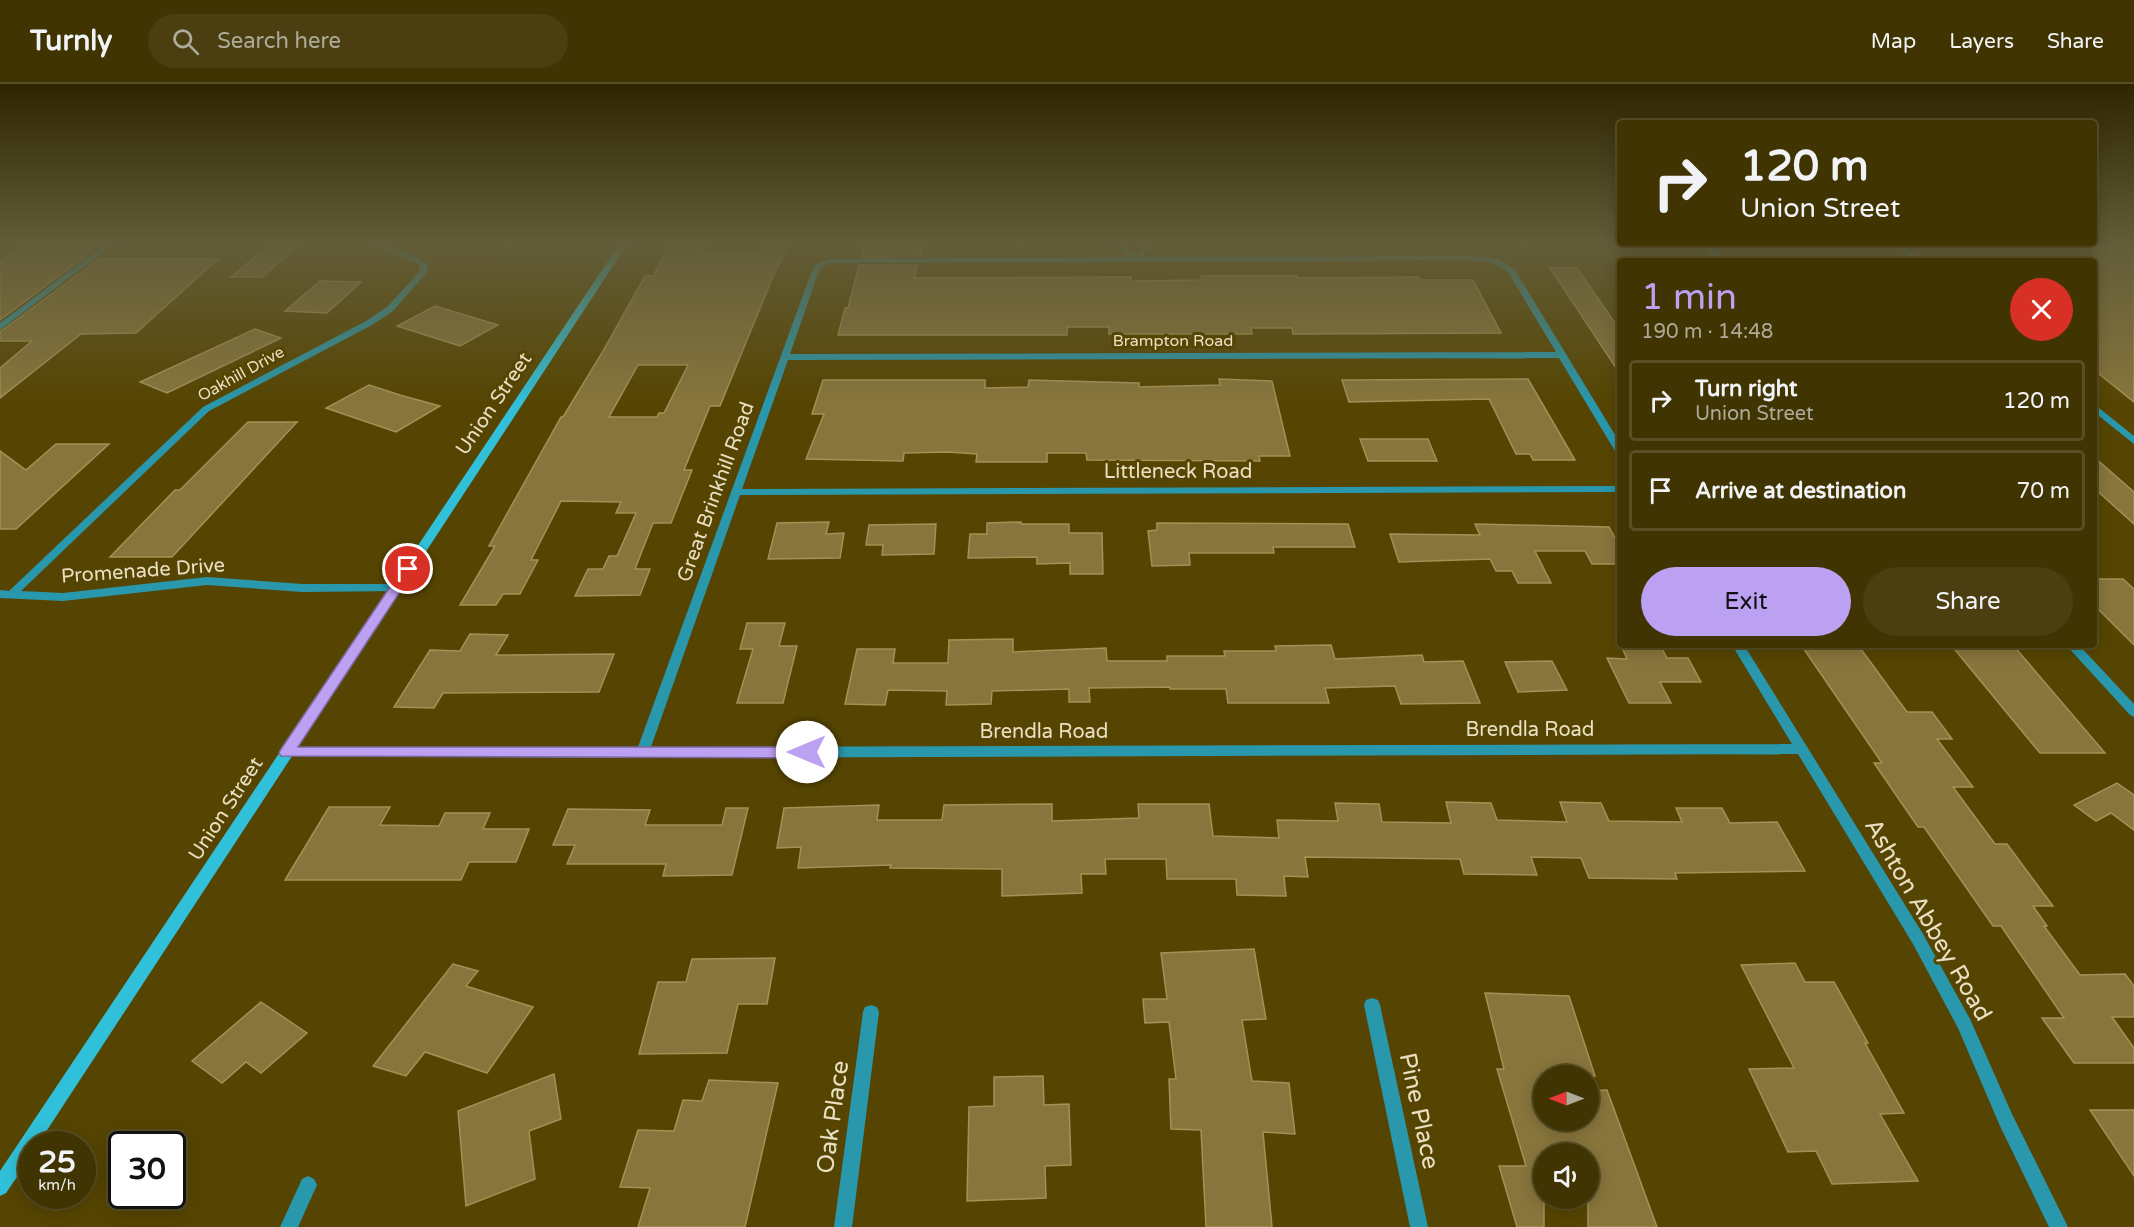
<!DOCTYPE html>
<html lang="en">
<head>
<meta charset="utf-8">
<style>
	body { margin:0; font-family:"Varela Round",sans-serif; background:#4b3f11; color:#f1f3f6; height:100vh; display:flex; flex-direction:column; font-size:22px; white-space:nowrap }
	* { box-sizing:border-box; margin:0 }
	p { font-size:20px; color:#aeaa99 }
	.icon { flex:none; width:33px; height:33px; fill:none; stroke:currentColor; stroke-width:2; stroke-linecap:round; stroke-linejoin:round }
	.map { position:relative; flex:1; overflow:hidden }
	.sheet { position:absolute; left:1617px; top:174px; width:480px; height:390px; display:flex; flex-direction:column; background:#403402; border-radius:6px; box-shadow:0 3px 15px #0003,0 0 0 2px #594f24 }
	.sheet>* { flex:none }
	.guide { position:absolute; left:1617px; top:36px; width:480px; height:126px; border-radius:6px; box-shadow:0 3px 15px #0003,0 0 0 2px #594f24; background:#403402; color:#f1f3f6; overflow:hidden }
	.needle { width:39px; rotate:270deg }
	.buttons { position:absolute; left:1533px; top:981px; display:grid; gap:12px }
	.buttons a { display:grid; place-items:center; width:66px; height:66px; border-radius:50%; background:#403402; box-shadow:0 3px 15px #0003,0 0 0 2px #594f24; font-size:30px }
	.speed { position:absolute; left:18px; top:1047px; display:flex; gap:12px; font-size:30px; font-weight:700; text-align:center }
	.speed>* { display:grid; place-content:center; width:78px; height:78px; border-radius:50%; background:#403402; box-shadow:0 3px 15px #0003,0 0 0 2px #594f24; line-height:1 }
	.speed small { font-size:15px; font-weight:400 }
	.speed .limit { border:3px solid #111; border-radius:9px; background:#fff; color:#111 }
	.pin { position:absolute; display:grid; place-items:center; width:51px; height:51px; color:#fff; margin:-26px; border:3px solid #fff; border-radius:50%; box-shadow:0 2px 6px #0007 }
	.me { position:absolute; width:66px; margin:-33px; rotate:270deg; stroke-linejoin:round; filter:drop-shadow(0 0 4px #0008) }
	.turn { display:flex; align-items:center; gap:21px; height:126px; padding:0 24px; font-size:27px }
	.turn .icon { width:78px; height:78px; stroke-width:2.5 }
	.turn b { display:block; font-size:42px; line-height:51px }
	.round { display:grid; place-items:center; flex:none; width:63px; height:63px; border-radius:32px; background:#4b3f11 }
	.head { display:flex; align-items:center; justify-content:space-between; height:102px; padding:0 24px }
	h1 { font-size:36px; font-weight:600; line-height:45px; color:#bca0f2 }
	.cta { display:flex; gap:12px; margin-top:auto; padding:12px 24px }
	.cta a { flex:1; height:69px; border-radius:36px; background:#bca0f2; color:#111; font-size:24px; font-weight:600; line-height:69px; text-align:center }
	.cta a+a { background:#4b3f11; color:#f1f3f6 }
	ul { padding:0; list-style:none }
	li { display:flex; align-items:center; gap:18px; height:81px; margin:0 12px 9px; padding:0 12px; border:3px solid #594f24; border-radius:6px }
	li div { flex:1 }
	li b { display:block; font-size:22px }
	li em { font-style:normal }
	header { display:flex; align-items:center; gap:36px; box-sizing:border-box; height:84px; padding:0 30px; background:#403402; border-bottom:2px solid #594f24 }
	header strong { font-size:28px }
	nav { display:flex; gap:33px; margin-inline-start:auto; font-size:21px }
	.search { width:420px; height:54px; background:#4b3f11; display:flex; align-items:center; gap:15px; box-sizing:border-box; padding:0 21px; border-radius:33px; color:#aeaa99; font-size:22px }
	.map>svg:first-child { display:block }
</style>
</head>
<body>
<header>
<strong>Turnly</strong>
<div class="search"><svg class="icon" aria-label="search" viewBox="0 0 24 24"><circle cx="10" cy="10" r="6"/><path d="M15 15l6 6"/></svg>Search here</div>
<nav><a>Map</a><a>Layers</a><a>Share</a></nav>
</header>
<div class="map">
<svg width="2134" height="1143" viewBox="0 0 2134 1143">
	<rect width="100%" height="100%" fill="#564502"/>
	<path fill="#87753c" stroke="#a39157" stroke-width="1.5" fill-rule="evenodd" d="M671 159H707L702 169H752L774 159H789L772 195 720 322H710L684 386H692L671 439H653L635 485H650L640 511 575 512 588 485H603L609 472H617L636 429H616L621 418 561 417 531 476H538L520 510H503L496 521H460L495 462H489L561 333H563L603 267 645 192H653ZM638 281H688L664 329H659L657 333H609Z
		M865 159H924L920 172 862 173Z
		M2094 159H2134V318L2094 286Z
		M26 160H96L86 172 0 236V177Z
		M269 161H299L262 193H231Z
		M99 175H218L136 249 81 250 0 314V284L32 257H0V248Z
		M859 181H918L914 194 1131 193V197L1201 196V192H1297L1298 194 1419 193 1420 196H1473L1501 249 1293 250 1292 244H1251L1252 250H1109V243H1067V251H838L845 224H848Z
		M1550 184H1577L1615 239H1620V290Z
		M320 197 361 198 327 229 285 227Z
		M435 222 498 241 460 262 397 242Z
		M255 245 281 254 167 309 140 298Z
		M1219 295 1272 297 1290 372H1259L1260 377 1087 376 1086 369H1047V378H976L977 370 947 368 904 369 903 377 806 375 824 330H812L823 296H985V304L1028 303 1029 296 1139 299V303L1220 301Z
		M1528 295 1575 376H1533L1530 370H1516L1489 315 1349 318 1342 296Z
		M369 301 400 311 440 322 396 348 326 324Z
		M248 338H297L172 473H110L175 406H180Z
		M1360 355H1428L1437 377H1368Z
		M56 360H109L16 445H0V367L26 386Z
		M2094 373 2134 408V440L2094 404Z
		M829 438 826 450 844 449 840 474 768 475 777 439Z
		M1021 438V440H1069V449H1102L1103 490H1070V479L1037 480V473L968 474 970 450H987V439Z
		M1157 439 1348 440 1355 463H1273L1274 469H1189L1190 481 1152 482 1148 447 1157 446Z
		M936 440 934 470 882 471 883 461H866L869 441Z
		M1475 440 1609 443 1620 463V480H1592L1585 467H1535L1551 499H1518L1512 487H1496L1490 475 1399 478 1390 450 1480 451Z
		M2094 495H2123L2134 505V561L2094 521Z
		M747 539H785L779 562H797L783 619H737L753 565H740Z
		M470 550 508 551 496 571 614 570 599 608 443 609 434 624 394 623 430 566 460 567Z
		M1013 555V568L1106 564 1107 577H1167V572H1225L1224 567H1276L1275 562 1331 561 1335 575 1422 571 1424 578 1463 577 1480 619 1401 620 1395 602 1325 604 1329 619H1228L1226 605H1170V603L1089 604 1090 618H1069V605L992 607 991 620 946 621 947 607 888 606 885 621 845 620 857 565H895L893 579H948L949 556Z
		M1621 561H1660L1667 574H1688L1701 598H1660L1671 619H1629L1607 574 1627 575Z
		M1801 561H1858L1907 628H1932L1952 655H1937L1973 703H1953L1995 760H2007L2053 822H2033L2047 842H2044L2080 891 2125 890 2134 902V933H2112L2134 964V979H2074L2042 934H2064L2001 842H1993L1924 743H1918L1874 679H1882Z
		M1951 561H2013L2105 669H2040Z
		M1552 577 1567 606 1518 608 1505 578Z
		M2117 699 2134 711V746L2111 729 2096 737 2074 721Z
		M1446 718 1491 719 1497 736 1567 738 1560 718 1601 719 1609 737 1682 738 1676 724H1722L1730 739 1777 738 1805 787 1675 789 1677 795 1589 794 1581 774 1531 773 1537 791 1464 790 1460 775 1305 773 1308 793 1284 792 1286 812 1237 811 1236 795H1167L1166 775H1105L1106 790H1081L1082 809 1002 812V785L890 784 891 781 798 784 801 763 777 764 784 724 879 721 877 736H942L944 721 1052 720V737L1139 734 1138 720H1209L1213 752 1279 754 1277 736 1338 737 1335 719 1379 720 1382 738 1451 739Z
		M329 723H390L380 741 439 742 445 729H490L483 745H529L516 778H469L461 796H285Z
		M726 724H748L732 791 663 792 666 780H567L575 761H553L568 725 650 726 645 741H722Z
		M1254 865 1266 935 1242 936 1252 997 1289 999 1295 1050 1263 1048 1272 1143H1206L1201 1046 1171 1045 1169 995H1176L1169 938 1145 939 1143 915H1167L1161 869Z
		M775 874 767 920H738L727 969 639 970 658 898H686L692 875Z
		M1795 879 1805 898H1834L1868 959H1865L1904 1029 1880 1030 1918 1097 1832 1100 1816 1067 1788 1068 1749 985 1794 984 1741 881Z
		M453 880 478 887 466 902 533 923 487 989 425 968 406 992 373 982Z
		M1485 909 1569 912 1595 992H1544V1036H1588V1007L1607 1006 1657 1143H1588V1070H1544V1143H1517L1499 1082H1526L1497 985H1504Z
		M261 918 307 949 261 989 246 978 222 999 192 977Z
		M554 990 561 1035 529 1047 535 1095 466 1122 458 1027Z
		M1043 992 1044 1021 1069 1020 1071 1081 1045 1082 1046 1114 967 1117 969 1023 994 1022V993Z
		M709 996 778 999 745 1143H638L650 1104 620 1103 638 1046 674 1047 683 1016 702 1017Z
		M2090 1026H2134V1092Z"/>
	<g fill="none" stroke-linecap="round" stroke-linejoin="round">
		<path fill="#2998ac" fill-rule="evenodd" d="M107 159H116L0 246V239Z
			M364 159C380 159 417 169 428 181L427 188 393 227 372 241 209 327 21 507 63 509 207 493 302 500H396L402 504 400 507 302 508 207 501 63 517 0 514V506L9 507 203 323 366 237 387 223 419 188 420 182 415 178Z
			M1118 159H1126L1127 164 1136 171 1141 165 1140 159H1148L1149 165 1142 173 1472 172 1498 175 1515 186 1620 359V370L1615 367 1559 274 788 276 742 405 1620 402V408L740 411 651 663 1792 660 1732 561H1744L1923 850 1970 935 2012 1030 2068 1143H2049L2000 1042 1958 944 1913 860 1798 670 642 674 282 672 280 669 282 666 287 664 638 663 814 181 829 175 1129 173 1120 167ZM1472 176 1493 179 1508 188 1556 268 790 270 820 184 830 179Z
			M1700 159H1708L1725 177H1717Z
			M1893 159H1902L1922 177H1913Z
			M2094 320 2134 352V360L2094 328Z
			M2066 561H2079L2134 620V633L2130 631Z
			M1372 914 1378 916 1380 921 1428 1143H1410L1364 921 1366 916Z
			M871 921 877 923 879 928 852 1143H834L863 928 865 923Z
			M308 1092 314 1095 317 1101 298 1143H280L302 1095Z"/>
		<path fill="#31c0d9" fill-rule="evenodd" d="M620 159H628L38 1060H32V1071L6 1109 0 1112V1087Z"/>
	</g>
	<linearGradient id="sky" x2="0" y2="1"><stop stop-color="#2f2601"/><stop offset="0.5" stop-color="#625c39"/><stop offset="1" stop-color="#625c39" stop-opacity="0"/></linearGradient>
	<rect width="2134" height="319" fill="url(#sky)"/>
	<path fill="#bca0f2" stroke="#7a689d" stroke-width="1.5" d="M408 481 415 485 298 663H807L813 664 815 668 813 672 807 674 281 672 279 669 281 665 404 482Z"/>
	<g text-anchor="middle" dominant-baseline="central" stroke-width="6" stroke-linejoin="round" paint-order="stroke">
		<g font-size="16" fill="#e9e0c3" stroke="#564502">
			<text x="1173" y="257">Brampton Road</text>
			<text transform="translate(241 290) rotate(-29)">Oakhill Drive</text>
		</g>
		<g font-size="20" fill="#e9e0c3" stroke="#564502">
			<text transform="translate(494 320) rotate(-56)">Union Street</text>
			<text x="1178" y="388">Littleneck Road</text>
			<text transform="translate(716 408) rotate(-70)">Great Brinkhill Road</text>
			<text transform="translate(143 487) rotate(-4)">Promenade Drive</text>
			<text x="1530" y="646">Brendla Road</text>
			<text x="1044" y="648">Brendla Road</text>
			<text transform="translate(226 725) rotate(-57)">Union Street</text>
		</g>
		<g font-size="24" fill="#e9e0c3" stroke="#564502">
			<text transform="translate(1928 836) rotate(60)">Ashton Abbey Road</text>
			<text transform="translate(1419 1027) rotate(78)">Pine Place</text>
			<text transform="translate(833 1033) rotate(-82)">Oak Place</text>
		</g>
	</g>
</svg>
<div class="buttons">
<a><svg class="needle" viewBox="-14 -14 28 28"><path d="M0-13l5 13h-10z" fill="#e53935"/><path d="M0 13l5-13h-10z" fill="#aeaa99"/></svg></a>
<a><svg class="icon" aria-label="sound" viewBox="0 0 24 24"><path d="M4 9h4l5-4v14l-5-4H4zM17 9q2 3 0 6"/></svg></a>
</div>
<div class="speed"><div>25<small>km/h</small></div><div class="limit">30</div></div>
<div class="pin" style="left:408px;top:485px;background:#d93025"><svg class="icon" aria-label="arrive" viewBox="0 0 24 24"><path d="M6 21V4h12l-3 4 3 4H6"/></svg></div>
<svg class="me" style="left:807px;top:668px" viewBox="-20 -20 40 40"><circle r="19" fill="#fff"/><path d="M0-13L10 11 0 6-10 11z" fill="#bca0f2"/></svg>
<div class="guide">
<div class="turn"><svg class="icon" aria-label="right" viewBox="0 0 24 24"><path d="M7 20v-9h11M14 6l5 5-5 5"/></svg><div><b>120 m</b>Union Street</div></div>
</div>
<section class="sheet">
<div class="head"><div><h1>1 min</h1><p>190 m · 14:48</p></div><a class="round" style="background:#d93025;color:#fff"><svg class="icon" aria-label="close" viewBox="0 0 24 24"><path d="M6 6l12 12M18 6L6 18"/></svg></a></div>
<ul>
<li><svg class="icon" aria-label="right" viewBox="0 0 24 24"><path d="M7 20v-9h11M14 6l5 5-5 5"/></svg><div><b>Turn right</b><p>Union Street</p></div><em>120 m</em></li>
<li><svg class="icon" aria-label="arrive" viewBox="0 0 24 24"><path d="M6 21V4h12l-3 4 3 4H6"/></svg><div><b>Arrive at destination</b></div><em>70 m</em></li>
</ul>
<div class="cta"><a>Exit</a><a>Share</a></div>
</section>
</div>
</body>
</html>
